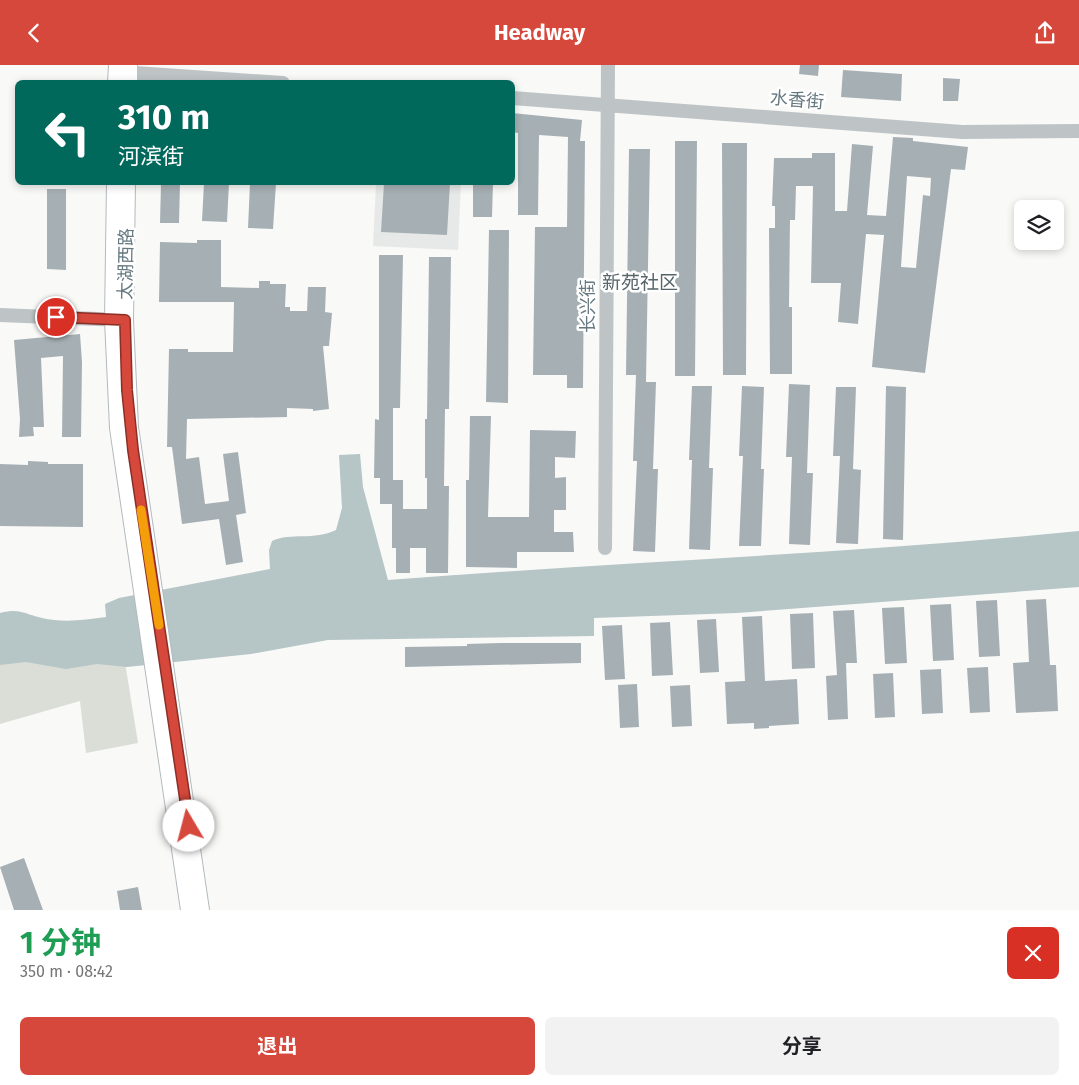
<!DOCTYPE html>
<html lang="zh">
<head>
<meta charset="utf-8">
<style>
	body { margin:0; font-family:"Fira Sans","Noto Sans SC",sans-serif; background:#f2f2f2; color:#202124; height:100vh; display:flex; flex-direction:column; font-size:19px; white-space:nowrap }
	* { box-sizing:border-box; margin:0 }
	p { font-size:16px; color:#757577 }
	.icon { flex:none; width:28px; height:28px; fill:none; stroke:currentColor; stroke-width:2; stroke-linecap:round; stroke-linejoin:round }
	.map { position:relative; height:845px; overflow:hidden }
	.panel { display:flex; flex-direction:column; background:#fff; flex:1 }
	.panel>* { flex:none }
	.banner { position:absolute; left:15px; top:15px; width:500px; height:105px; border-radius:8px; box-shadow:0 2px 8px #0003; background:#00695c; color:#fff; overflow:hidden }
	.controls { position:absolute; left:1014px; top:135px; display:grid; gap:10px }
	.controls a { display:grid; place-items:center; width:50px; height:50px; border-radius:8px; background:#fff; box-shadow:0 2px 8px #0003; font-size:25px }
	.pin { position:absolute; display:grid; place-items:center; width:42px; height:42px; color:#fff; margin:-21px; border:2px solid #fff; border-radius:50%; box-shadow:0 1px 5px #0007 }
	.me { position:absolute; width:55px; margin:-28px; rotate:352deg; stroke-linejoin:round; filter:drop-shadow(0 0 4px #0008) }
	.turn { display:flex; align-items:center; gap:18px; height:105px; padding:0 20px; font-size:22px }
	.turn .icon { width:65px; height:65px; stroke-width:2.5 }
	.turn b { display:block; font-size:35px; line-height:42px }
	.round { display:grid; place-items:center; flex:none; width:52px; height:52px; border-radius:8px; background:#f2f2f2 }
	.headline { display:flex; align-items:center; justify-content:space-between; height:85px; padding:0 20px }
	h1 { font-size:30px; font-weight:700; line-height:38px; color:#1e9e55 }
	.action { display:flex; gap:10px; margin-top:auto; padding:10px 20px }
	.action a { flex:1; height:58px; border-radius:8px; background:#d6483b; color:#fff; font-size:20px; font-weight:700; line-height:58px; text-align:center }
	.action a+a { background:#f2f2f2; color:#202124 }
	header { display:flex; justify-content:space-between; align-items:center; height:65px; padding:0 20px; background:#d6483b; color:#fff; font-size:22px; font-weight:700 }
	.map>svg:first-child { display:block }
</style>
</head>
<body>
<header><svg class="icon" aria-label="back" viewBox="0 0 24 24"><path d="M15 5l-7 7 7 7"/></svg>Headway<svg class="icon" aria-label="share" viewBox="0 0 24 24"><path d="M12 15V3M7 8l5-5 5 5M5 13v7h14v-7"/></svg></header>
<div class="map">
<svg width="1079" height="845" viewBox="0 0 1079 845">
	<rect width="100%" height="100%" fill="#f9f9f7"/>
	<path fill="#e7e9e8" d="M376 118H461L458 185 373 181Z"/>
	<path fill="#daded7" d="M123 585 138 678 86 688 80 636 0 659V596Z"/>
	<path fill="#b6c5c6" d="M360 389 363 422 388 515C618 497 849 489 1079 466V522L737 548 594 553V571L328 575 251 589 127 602 97 599 66 604 26 597 0 600V548C21 543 23 549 42 553 63 558 85 555 106 552L105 539 119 533 270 504 269 485 272 476C291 467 314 476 336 465L342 443 339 390Z"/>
	<path fill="#a6b0b4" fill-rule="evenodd" d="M800 0H819L818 11 799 9Z
		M843 5 902 9 901 36 841 32Z
		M943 13 960 14 958 36H943Z
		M512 48 582 55 580 76H585L583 323H567V310H533L535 162H567L568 72 539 70 538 150H518V68L512 67Z
		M893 72 913 73V76L968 82 965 105 951 104 925 308 872 302 884 170 866 169 858 259 838 257 841 218H811L813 121H796L795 155H790L789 242H792V309H770L769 163H775V141H772L774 93H812V88H835V146H847L852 79 873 81 867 150 886 151ZM907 111 931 113 930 131 923 130 916 203 901 202Z
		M675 76H697L695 311H675Z
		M722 78H747L746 310H723Z
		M629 84H650L646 317H656L653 404H658L655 487 633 486 637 396H633L636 310H626Z
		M161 118H180L179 158H160Z
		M204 118H229L227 157 202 156Z
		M250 118H276L273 164 248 163Z
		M384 118H450L447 170 381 167Z
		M473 118H493L492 152H473Z
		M47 124H66V205L47 204Z
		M489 165H509L508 338 486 337Z
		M197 175H221V222L259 223V216H270V219H286L285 242H290V246H307L308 222H326L325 247 332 248 329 281H323L329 344 313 346V344L287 343V352L187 354 186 394 199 392 205 439 229 436 223 389 238 387 246 448 236 450 243 497 226 500 219 454 182 459 172 382H167L169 284H188V287H233L234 237H159L160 177 197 178Z
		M379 190H403L400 343H393V415H403V444H427V413H425V354H427L429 192H451L449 344H445L444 421H449L448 508H426V483H410V508H396V483H392V439H380V413H374L375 354 379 355Z
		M80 269 82 297 81 372H62L63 291 41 293 44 362H33L34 371 19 372 20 354 14 275Z
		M789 319 810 320 807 408H813L810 480 789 479 792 392H786Z
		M692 321H712L709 403H713L710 485 689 484 692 395H689Z
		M742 321 764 322 761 404H764L761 481H739L743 391H739Z
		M886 321 906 322 903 475 883 474Z
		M836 322H856L853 404 861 405 858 479 836 478 840 391H833Z
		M470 351H491L488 452H529L530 365 576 366 575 393 555 392V413L566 412V445H554V467H573L574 487H517V503L466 502V415H469Z
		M28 396 48 397V399H83V462L0 461V399L28 400Z
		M1046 534 1050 600H1056L1058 646 1016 648 1013 598 1029 597 1026 535Z
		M997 535 1000 591 979 592 976 536Z
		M951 539 954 595 933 596 930 540Z
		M904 542 907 598 885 599 882 543Z
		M854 545 857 598H846L848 654 828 655 826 611 837 610 833 546Z
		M813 548 815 603 792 604 790 549Z
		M762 551 765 616 797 614 799 659 769 661V663L754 664V658L727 659 725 617 745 616 742 552Z
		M716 554 719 607 700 608 697 555Z
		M670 557 673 610 652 611 650 558Z
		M622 560 625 614 605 615 602 561Z
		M500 578H581V598L405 602V582L467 581V579Z
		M988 602 990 647 970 648 967 603Z
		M941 604 943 648 922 649 920 605Z
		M893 608 895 652 875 653 873 609Z
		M637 619 639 662 620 663 618 620Z
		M690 620 692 661 672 662 670 621Z
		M24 793 43 845H14L0 802Z
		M138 822 142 845H120L117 826Z"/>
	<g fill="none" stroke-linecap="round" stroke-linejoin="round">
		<g stroke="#b3babd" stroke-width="18">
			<path id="secondary" d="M116 18 117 0
				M129 18V0
				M115 118 113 255 118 363 189 845
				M127 118 125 255 130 362 201 845"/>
		</g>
		<path stroke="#bec4c6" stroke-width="14" d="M120 7 283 18
			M512 33 962 67 1079 66
			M0 250 122 255
			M605 483 608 0"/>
		<use href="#secondary" stroke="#fff" stroke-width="16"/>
	</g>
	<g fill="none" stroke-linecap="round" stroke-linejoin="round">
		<g stroke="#8b2f26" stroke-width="12">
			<path id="route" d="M56 252 125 255 127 325 133 385 189 761"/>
		</g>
		<use href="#route" stroke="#d6483b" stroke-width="9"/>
		<path stroke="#f59e0b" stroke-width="9" d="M141 445 159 560"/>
	</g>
	<g text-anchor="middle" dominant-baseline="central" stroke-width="5" stroke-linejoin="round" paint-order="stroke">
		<g font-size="18" fill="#667980" stroke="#fff">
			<text transform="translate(797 35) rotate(5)">水香街</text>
			<text transform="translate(126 199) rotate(-89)">太湖西路</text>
			<text transform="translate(588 241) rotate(-90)">长兴街</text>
		</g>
		<g font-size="19" fill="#58666b" stroke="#fff">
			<text x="640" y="217">新苑社区</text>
		</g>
	</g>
</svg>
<div class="controls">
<a><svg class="icon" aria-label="layers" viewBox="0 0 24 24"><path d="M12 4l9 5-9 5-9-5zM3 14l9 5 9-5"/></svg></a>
</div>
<div class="pin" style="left:56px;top:252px;background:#d93025"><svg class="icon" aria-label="arrive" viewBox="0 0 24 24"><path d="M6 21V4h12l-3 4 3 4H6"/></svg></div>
<svg class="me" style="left:189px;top:761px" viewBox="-20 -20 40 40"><circle r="19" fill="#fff"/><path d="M0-13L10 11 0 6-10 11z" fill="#d6483b"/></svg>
<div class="banner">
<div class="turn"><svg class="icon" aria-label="left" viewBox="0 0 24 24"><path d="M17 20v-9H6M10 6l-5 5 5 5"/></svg><div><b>310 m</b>河滨街</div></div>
</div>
</div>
<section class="panel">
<div class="headline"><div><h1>1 分钟</h1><p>350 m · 08:42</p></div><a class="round" style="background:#d93025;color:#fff"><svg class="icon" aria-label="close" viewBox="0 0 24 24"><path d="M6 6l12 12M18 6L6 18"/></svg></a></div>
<div class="action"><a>退出</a><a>分享</a></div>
</section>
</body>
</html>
